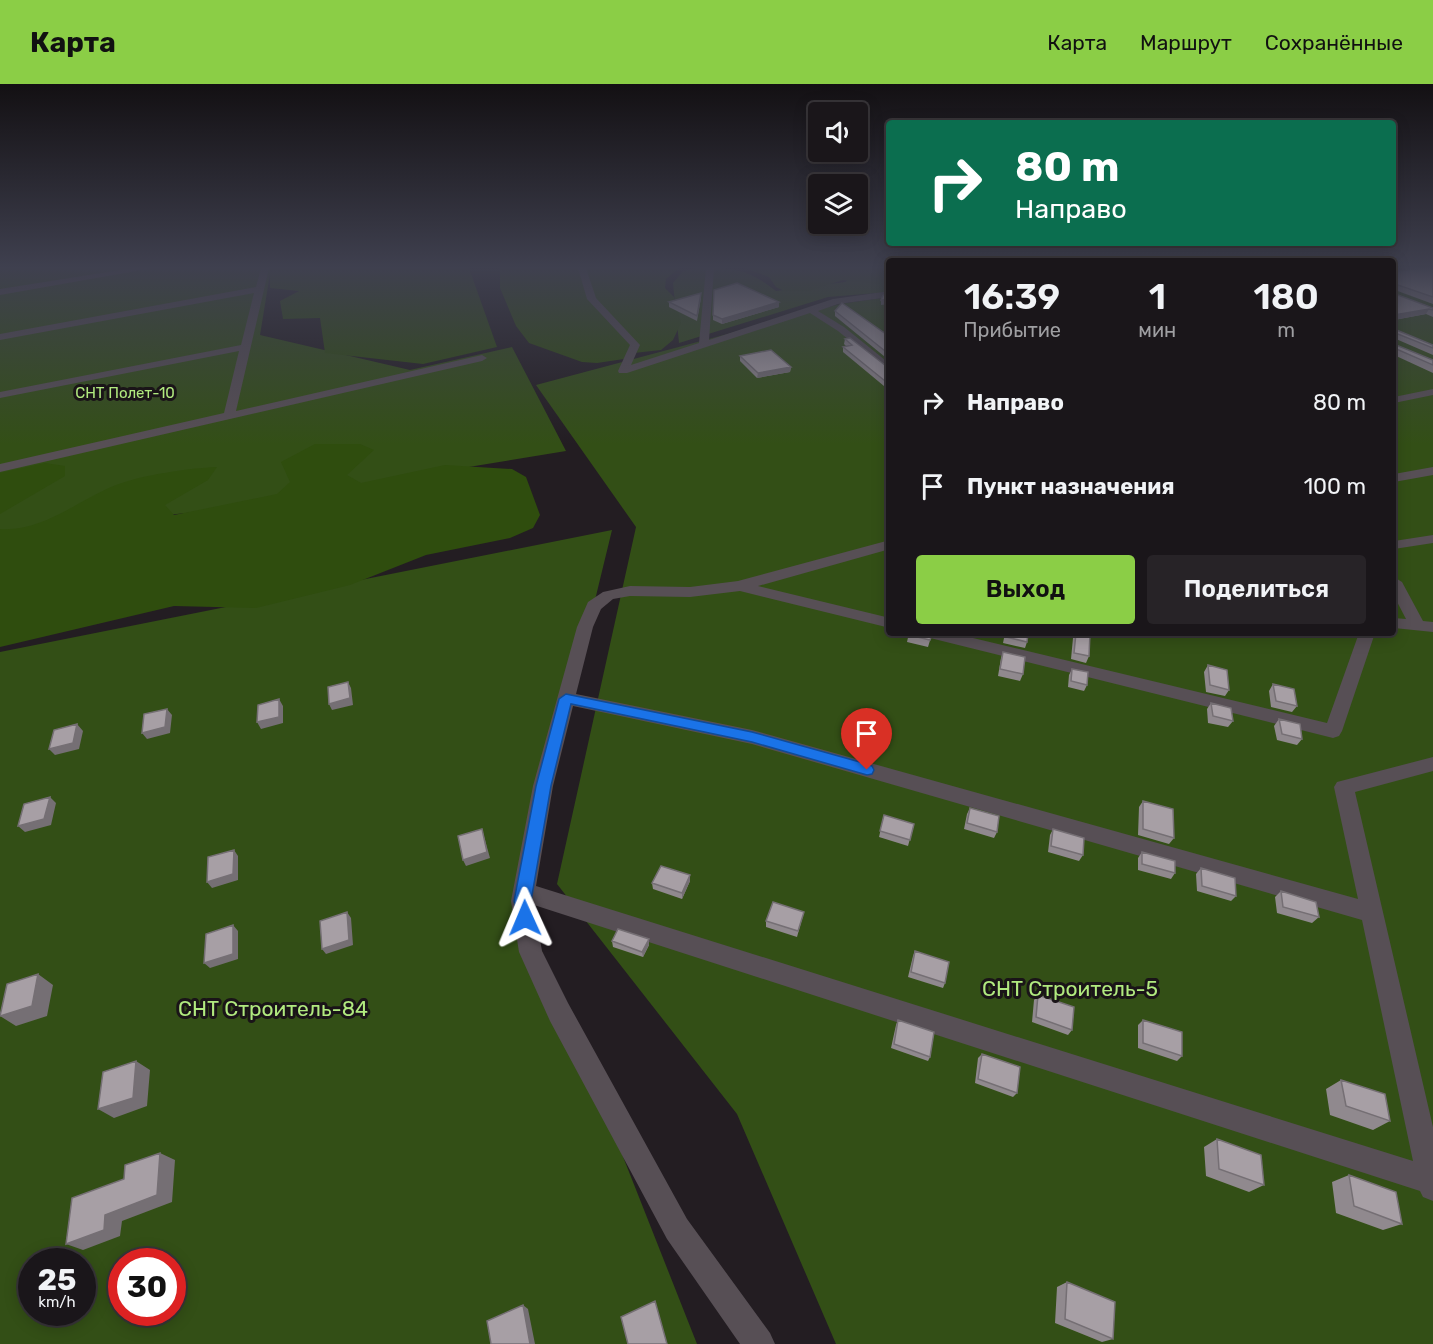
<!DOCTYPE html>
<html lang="ru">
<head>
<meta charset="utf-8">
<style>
	body { margin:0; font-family:Rubik,sans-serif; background:#272327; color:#f1f3f6; height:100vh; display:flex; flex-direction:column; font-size:22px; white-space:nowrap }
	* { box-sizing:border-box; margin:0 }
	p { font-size:20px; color:#9f9fa2 }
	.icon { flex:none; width:33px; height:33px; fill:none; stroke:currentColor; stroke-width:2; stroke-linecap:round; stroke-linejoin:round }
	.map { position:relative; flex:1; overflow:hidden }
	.panel { position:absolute; left:886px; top:174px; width:510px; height:378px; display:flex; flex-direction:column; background:#1a161a; border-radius:6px; box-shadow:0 3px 15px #0003,0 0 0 2px #383539 }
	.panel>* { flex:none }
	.hud { position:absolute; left:886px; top:36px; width:510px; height:126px; border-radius:6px; box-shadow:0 3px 15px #0003,0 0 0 2px #383539; background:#0b6e4f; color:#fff; overflow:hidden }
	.buttons { position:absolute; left:808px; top:18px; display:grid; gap:12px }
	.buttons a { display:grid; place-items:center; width:60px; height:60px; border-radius:6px; background:#1a161a; box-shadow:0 3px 15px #0003,0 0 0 2px #383539; font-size:30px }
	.speed { position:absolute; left:18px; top:1164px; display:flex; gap:12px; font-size:30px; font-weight:700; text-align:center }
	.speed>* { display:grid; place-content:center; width:78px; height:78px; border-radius:50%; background:#1a161a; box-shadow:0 3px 15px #0003,0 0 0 2px #383539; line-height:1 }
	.speed small { font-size:15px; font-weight:400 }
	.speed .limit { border:9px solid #d22; background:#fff; color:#111 }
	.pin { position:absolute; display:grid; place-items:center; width:51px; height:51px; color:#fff; margin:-62px -26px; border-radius:50% 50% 50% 0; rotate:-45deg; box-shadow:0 0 6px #0007 }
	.pin .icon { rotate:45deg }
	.me { position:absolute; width:66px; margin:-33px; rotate:359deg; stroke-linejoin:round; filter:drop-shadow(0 0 4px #0008) }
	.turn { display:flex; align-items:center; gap:21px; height:126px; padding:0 30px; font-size:27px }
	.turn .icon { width:78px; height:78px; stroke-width:2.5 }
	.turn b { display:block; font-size:42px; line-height:51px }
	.eta { display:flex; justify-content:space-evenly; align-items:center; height:102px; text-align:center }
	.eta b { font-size:36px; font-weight:600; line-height:42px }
	.button { display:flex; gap:12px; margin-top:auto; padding:12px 30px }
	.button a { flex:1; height:69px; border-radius:6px; background:#8bce46; color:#111; font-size:24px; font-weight:600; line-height:69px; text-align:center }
	.button a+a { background:#272327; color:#f1f3f6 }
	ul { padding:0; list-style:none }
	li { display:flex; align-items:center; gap:18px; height:84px; padding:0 30px }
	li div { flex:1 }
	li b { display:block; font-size:22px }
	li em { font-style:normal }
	header { display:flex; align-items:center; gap:36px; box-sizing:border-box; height:84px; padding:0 30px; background:#8bce46; color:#111 }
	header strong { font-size:28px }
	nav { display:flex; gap:33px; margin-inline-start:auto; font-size:21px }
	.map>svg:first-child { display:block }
</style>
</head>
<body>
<header>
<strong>Карта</strong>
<nav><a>Карта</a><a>Маршрут</a><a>Сохранённые</a></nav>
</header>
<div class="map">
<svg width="1433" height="1260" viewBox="0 0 1433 1260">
	<rect width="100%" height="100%" fill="#231d22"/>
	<path fill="#334f16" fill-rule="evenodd" d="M0 184H271L260 251 410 286 512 263 566 367 186 429 0 449Z
		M697 184C733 184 747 184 776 207L845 198 866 184H889V208L828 213 679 259 673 199 683 187Z
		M1433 186V1260H836L737 1030 557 800 636 443 536 301 840 220 889 213 890 549H1394V190Z
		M612 446 522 817 697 1260H0V568ZM32 1178H82V1228H32ZM122 1178H172V1228H122Z"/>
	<path fill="#2f4d0e" d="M270 184H469L497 263 423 280 325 269 320 234 283 235 280 217 299 207 270 204Z
		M500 184H679L666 195 665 204 674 213 681 239 673 256 661 266 634 269 624 275 597 279 582 278 529 259 516 242 500 204Z
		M745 184H879L883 196 879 200 843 196 809 207H784L776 203 769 193Z
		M315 360H360L374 366 347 391 361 399 445 381 512 385 526 393 540 431 533 444 510 454 426 471 350 501 256 524 174 522 0 563V445C43 448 78 416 116 401 142 391 190 384 217 383L208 396 165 421 174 431 277 410 290 398 281 378Z
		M45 379 65 382V392L0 430V389Z"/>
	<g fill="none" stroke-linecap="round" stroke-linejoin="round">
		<path fill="#574f55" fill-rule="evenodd" d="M133 184H153L0 211V205Z
			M261 184H269L236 327 482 271 487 274 482 277 0 388V380L224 329 239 267 0 314V308L241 261 254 209 0 256V250L256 203Z
			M578 184H586L596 214 640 261 631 281 699 259 706 184H714L709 256 833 215 890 207V213L838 220 818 227 844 243 890 280V289L838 247 810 229 627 289H619L618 287 630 261 587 215Z
			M1394 184H1431L1427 187 1394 190Z
			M1433 305V311L1394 319V313Z
			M1433 383V391L1394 398V390Z
			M1433 451V459L1394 465V457Z
			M890 456V465L758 502 890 534V544L740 507 690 513 630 512 613 515 601 525 593 543 576 610 752 646 1358 815 1334 703 1337 698 1433 673V687L1355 708 1433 1043V1117L1423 1113 1420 1107 534 821 542 867 568 919 687 1135 770 1249 775 1260H740L667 1155 550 937 519 868 511 817 533 702 577 543 588 518 603 508 630 502 690 503 738 497ZM573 622 752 660 1362 836 1413 1077 536 802 553 702Z
			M1394 493 1402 498 1423 537 1433 538V548L1394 544V534L1406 535 1394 512Z
			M922 549H952L1327 639 1359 549H1375L1342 647 1339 652 1333 654 930 554 924 553Z"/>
	</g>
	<path fill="#90898e" d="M1433 184V220L1395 206V210L1433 224V233L1426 230 1394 236 1395 187Z
		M890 187V205H885L886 200Z
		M701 214 697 237 669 223V218Z
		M779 218V223L722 240 713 236V231Z
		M835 227 890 253V277L835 232Z
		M1394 245 1433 261V271L1396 255V261L1433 276V289L1394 271Z
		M845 255 889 285 890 307 843 268V263L846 262 844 260Z
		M740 272 791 283 790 288 757 294 740 277Z
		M909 549 932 550 928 563 907 558Z
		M1005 549H1028L1027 558 1025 564 1003 559Z
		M1076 549 1089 572 1086 579 1071 575 1073 554Z
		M1003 568 1023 590 1020 597 998 592 1001 574Z
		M1208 581 1229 606 1225 612 1206 608 1204 588Z
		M1072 585 1087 601 1084 607 1068 603 1069 591Z
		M1273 600 1297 622 1292 628 1271 623 1269 607Z
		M1211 619 1233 637 1228 643 1208 639 1207 625Z
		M1279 635 1302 655 1297 661 1277 656 1274 642Z
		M1143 717 1174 754 1169 760 1138 751 1139 723Z
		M970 724 997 748 994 754 964 745 967 730Z
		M884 731 914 740 908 762 879 753Z
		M1053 745 1083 771 1079 777 1048 768 1050 751Z
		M1142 768 1175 789 1171 795 1138 786V774Z
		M1201 784 1236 812 1231 817 1197 807 1196 790Z
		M690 791V797L682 815 653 805 652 799Z
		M1281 807 1319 833 1312 839 1277 829 1275 813Z
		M804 828 797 853 766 843V837Z
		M612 857 649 861 643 873 613 863Z
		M915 867 945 899 943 904 908 893 913 872Z
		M1038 911 1072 946 1068 951 1032 938 1034 916Z
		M898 936 930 973 928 977 891 964 896 941Z
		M1143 936 1182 972 1177 977 1138 964V941Z
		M982 970 1017 1009 1013 1013 975 999 978 974Z
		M1341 996 1390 1037 1373 1046 1330 1031 1326 1005Z
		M1217 1055 1264 1101 1249 1108 1206 1092 1204 1063Z
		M1349 1091 1402 1140 1383 1146 1336 1129 1332 1098Z
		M1067 1198 1113 1255 1102 1258 1055 1239 1057 1203Z"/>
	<path fill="#756f74" d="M890 215V220L881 221V216Z
		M779 218V223L722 240V235Z
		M1429 225 1426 230 1394 236V231Z
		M791 283 790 288 757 294 758 289Z
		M348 598 351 604 353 621 332 626 329 620Z
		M279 615 283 622V639L261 645 257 638Z
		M167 625 172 631 170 649 147 655 142 649Z
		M77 640 83 647 79 665 55 671 49 665Z
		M50 713 56 719 51 741 25 748 18 742Z
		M482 745 490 774 466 782 463 776Z
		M234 766 238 772V796L212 804 207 798Z
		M690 791V797L682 815V809Z
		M347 828 351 834 353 861 326 870 322 865Z
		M233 841 238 847V875L210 884 204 879Z
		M649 855V861L643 873 642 868Z
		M38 890 53 901 47 932 16 942 0 932Z
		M136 977 150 986 147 1022 114 1034 98 1025Z
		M160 1069 175 1076 172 1118 122 1137 120 1152 83 1166 66 1160 105 1131Z
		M523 1221 528 1225 535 1260H530Z"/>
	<path fill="#a79fa5" stroke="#756f74" stroke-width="1.5" d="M1394 184H1395V187L1433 184V213L1398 201 1395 203V210L1433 224V226L1429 225 1394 231Z
		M890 187V200H886Z
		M737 199 779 218 722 235 713 231 714 206Z
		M701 209 697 232 669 218Z
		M890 209V215L881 216 883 211Z
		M842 219 890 253V271L835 227Z
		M1394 245 1433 261V264L1398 250 1395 252 1396 261 1433 276V281L1394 264Z
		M850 254 890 285V301L843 263 852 261 845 255Z
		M771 266 791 283 758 289 740 272Z
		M909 549H928L932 550 930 556 909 551Z
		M1006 549H1028L1027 558 1006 553Z
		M1076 549H1090L1089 572 1074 569Z
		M1003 568 1025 573 1023 590 1000 585Z
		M1208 581 1227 586 1229 606 1210 601Z
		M1072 585 1088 588 1087 601 1071 597Z
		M348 598 350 614 329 620 328 603Z
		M1273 600 1294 605 1297 622 1276 617Z
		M279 615V633L257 638 258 621Z
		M1211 619 1231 624 1233 637 1213 632Z
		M167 625 165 643 142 649 144 630Z
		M1279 635 1300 640 1302 655 1282 650Z
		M77 640 73 659 49 665 54 646Z
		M50 713 44 735 18 742 24 720Z
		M1143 717 1173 725 1174 754 1143 745Z
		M970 724 999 732 997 748 967 739Z
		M884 731 914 740 910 756 880 747Z
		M482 745 487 768 463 776 458 752Z
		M1053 745 1084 754 1083 771 1051 762Z
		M234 766 233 790 207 798 208 773Z
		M1142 768 1175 777V789L1142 780Z
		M661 782 690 791 682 809 652 799Z
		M1201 784 1235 794 1236 812 1202 802Z
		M1281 807 1316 818 1319 833 1283 823Z
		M773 818 804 828 798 847 766 837Z
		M347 828 349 856 322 865 320 837Z
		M233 841V870L204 879 206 850Z
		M618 845 649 855 642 868 612 857Z
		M915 867 949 878 945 899 911 888Z
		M38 890 32 922 0 932 7 900Z
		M1038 911 1074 923 1072 946 1036 933Z
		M898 936 934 948 930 973 894 960Z
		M1143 936 1182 948V972L1143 959Z
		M982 970 1020 983 1017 1009 978 995Z
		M136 977 133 1014 98 1025 103 988Z
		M1341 996 1385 1010 1390 1037 1346 1022Z
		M1217 1055 1261 1071 1264 1101 1219 1085Z
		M160 1069 157 1111 105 1131 104 1146 66 1160 72 1114 124 1095 125 1081Z
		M1349 1091 1396 1108 1402 1140 1354 1122Z
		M1067 1198 1115 1218 1113 1255 1065 1235Z
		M655 1217 667 1260H628L621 1233Z
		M523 1221 530 1260H491L487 1237Z"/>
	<linearGradient id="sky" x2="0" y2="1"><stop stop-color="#131013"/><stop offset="0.51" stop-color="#3f404f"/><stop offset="1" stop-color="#3f404f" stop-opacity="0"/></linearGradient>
	<rect width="1433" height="360" fill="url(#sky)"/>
	<path fill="#1a73e8" stroke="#114b97" stroke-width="1.5" d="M566 610 752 648 867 680 872 682 874 686 872 690 867 691 752 658 571 620 551 702 531 817 533 834 531 839 525 842 519 839 514 817 536 702 559 615Z"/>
	<g text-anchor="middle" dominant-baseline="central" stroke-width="6" stroke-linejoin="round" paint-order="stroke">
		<g font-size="15" fill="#b1ea7f" stroke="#1a1418">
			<text x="125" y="309">СНТ Полет-10</text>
		</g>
		<g font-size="21" fill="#b1ea7f" stroke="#1a1418">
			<text x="1070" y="904">СНТ Строитель-5</text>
			<text x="273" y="924">СНТ Строитель-84</text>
		</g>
	</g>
</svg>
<div class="buttons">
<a><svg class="icon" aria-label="sound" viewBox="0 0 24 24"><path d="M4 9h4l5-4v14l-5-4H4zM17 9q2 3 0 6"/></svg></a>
<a><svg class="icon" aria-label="layers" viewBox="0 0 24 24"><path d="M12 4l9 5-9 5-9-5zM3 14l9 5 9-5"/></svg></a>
</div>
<div class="speed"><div>25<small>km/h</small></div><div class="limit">30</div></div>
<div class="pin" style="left:867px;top:686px;background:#d93025"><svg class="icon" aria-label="arrive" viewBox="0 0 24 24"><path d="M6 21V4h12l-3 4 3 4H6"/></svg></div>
<svg class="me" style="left:525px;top:834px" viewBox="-20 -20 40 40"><path d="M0-17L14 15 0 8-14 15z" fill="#1a73e8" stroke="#fff" stroke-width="4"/></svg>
<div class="hud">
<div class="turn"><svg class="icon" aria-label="right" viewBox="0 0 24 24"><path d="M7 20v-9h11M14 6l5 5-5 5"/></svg><div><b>80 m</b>Направо</div></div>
</div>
<section class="panel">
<div class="eta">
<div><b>16:39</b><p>Прибытие</p></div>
<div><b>1</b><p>мин</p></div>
<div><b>180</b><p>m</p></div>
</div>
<ul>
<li><svg class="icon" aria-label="right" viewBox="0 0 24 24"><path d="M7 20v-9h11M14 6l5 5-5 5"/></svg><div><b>Направо</b></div><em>80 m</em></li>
<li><svg class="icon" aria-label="arrive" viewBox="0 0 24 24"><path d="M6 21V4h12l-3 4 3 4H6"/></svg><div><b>Пункт назначения</b></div><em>100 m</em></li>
</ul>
<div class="button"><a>Выход</a><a>Поделиться</a></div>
</section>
</div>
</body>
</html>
